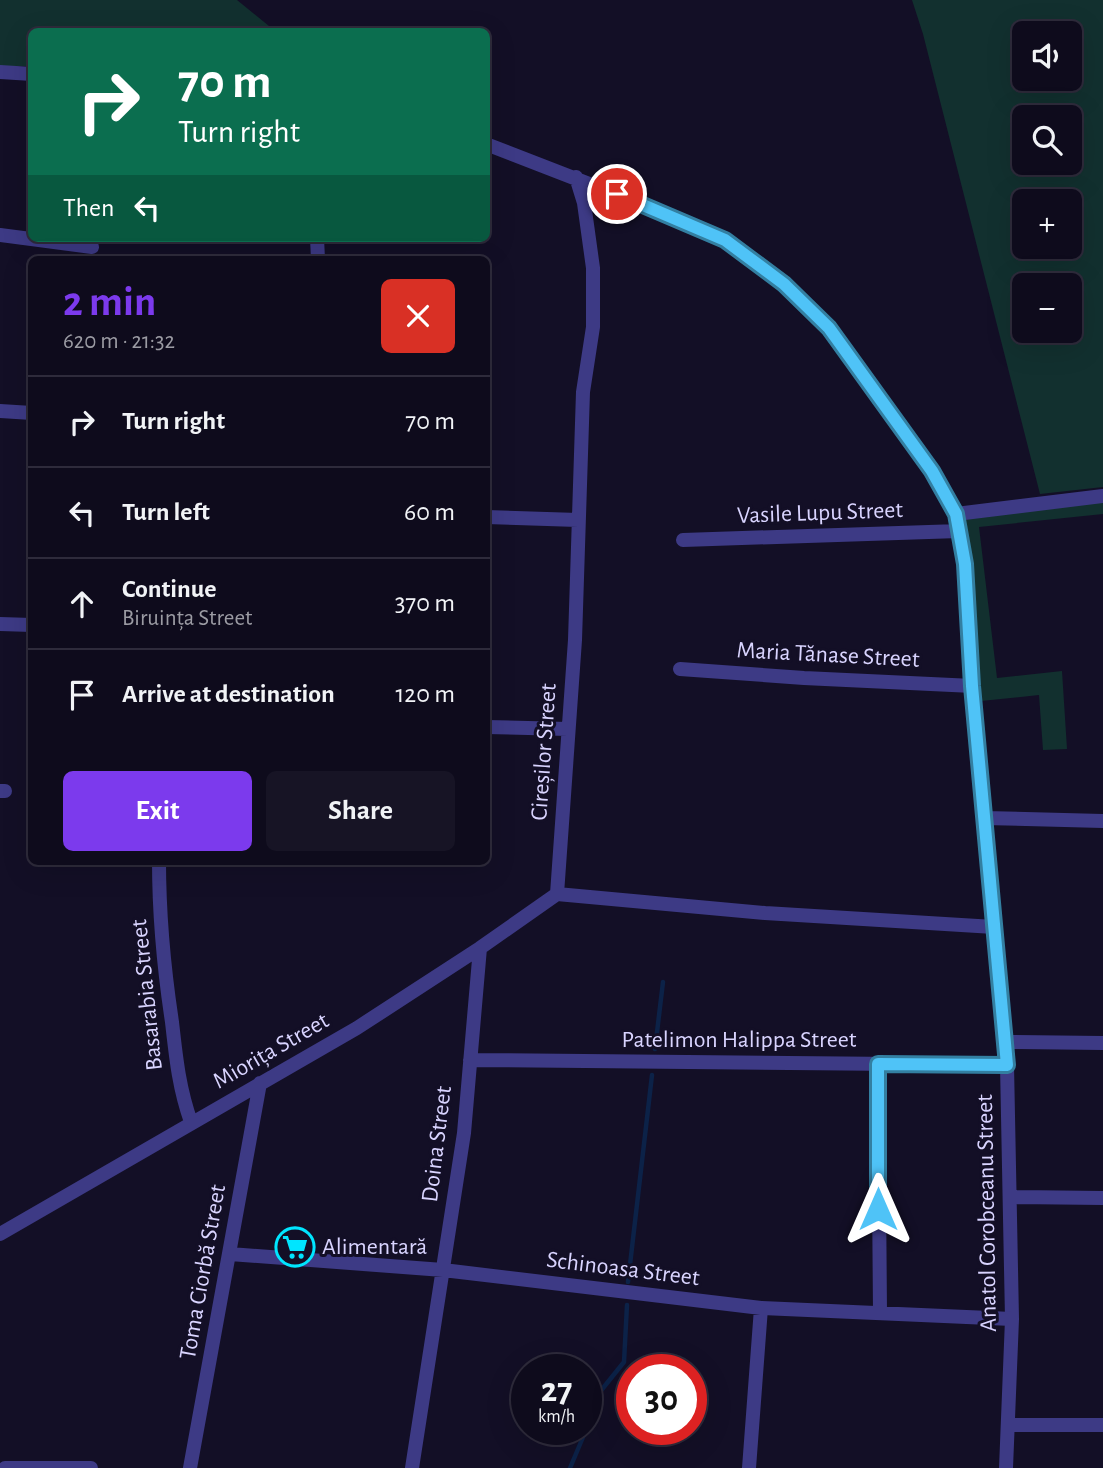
<!DOCTYPE html>
<html lang="en">
<head>
<meta charset="utf-8">
<style>
	body { margin:0; font-family:"Alegreya Sans",sans-serif; background:#171425; color:#f1f3f6; height:100vh; display:flex; flex-direction:column; font-size:26px; white-space:nowrap }
	* { box-sizing:border-box; margin:0 }
	p { font-size:23px; color:#9b9ba3 }
	.icon { flex:none; width:38px; height:38px; fill:none; stroke:currentColor; stroke-width:2; stroke-linecap:round; stroke-linejoin:round }
	.map { position:relative; flex:1; overflow:hidden }
	.details { position:absolute; left:28px; top:256px; width:462px; height:609px; display:flex; flex-direction:column; background:#0e0b1c; border-radius:10px; box-shadow:0 7px 28px #0002,0 0 0 2px #2e2b3b }
	.details>* { flex:none }
	.guide { position:absolute; left:28px; top:28px; width:462px; height:214px; border-radius:10px; box-shadow:0 7px 28px #0002,0 0 0 2px #2e2b3b; background:#0b6e4f; color:#fff; overflow:hidden }
	.controls { position:absolute; left:1012px; top:21px; display:grid; gap:14px }
	.controls a { display:grid; place-items:center; width:70px; height:70px; border-radius:10px; background:#0e0b1c; box-shadow:0 7px 28px #0002,0 0 0 2px #2e2b3b; font-size:35px }
	.speed { position:absolute; left:511px; top:1354px; display:flex; gap:14px; font-size:35px; font-weight:700; text-align:center }
	.speed>* { display:grid; place-content:center; width:91px; height:91px; border-radius:50%; background:#0e0b1c; box-shadow:0 7px 28px #0002,0 0 0 2px #2e2b3b; line-height:1 }
	.speed small { font-size:18px; font-weight:400 }
	.speed .limit { border:10px solid #d22; background:#fff; color:#111 }
	.pin { position:absolute; display:grid; place-items:center; width:60px; height:60px; color:#fff; margin:-30px; border:4px solid #fff; border-radius:50%; box-shadow:0 2px 7px #0007 }
	.me { position:absolute; width:77px; margin:-38px; rotate:0deg; stroke-linejoin:round; filter:drop-shadow(0 0 5px #0008) }
	.turn { display:flex; align-items:center; gap:24px; height:147px; padding:0 35px; font-size:32px }
	.turn .icon { width:91px; height:91px; stroke-width:2.5 }
	.turn b { display:block; font-size:49px; line-height:60px }
	.then { display:flex; align-items:center; height:66px; padding:0 35px; background:#0003; gap:14px; font-size:26px }
	.round { display:grid; place-items:center; flex:none; width:74px; height:74px; border-radius:10px; background:#171425 }
	.overview { display:flex; align-items:center; justify-content:space-between; height:119px; padding:0 35px }
	h1 { font-size:42px; font-weight:600; line-height:52px; color:#7c3aed }
	.action { display:flex; gap:14px; margin-top:auto; padding:14px 35px }
	.action a { flex:1; height:80px; border-radius:10px; background:#7c3aed; color:#fff; font-size:28px; font-weight:600; line-height:80px; text-align:center }
	.action a+a { background:#171425; color:#f1f3f6 }
	ul { padding:0; list-style:none }
	li { display:flex; align-items:center; gap:21px; height:91px; padding:0 35px; border-top:2px solid #2e2b3b }
	li div { flex:1 }
	li b { display:block; font-size:26px }
	li em { font-style:normal }
	.map>svg:first-child { display:block }
</style>
</head>
<body>
<div class="map">
<svg width="1103" height="1468" viewBox="0 0 1103 1468">
	<rect width="100%" height="100%" fill="#130f26"/>
	<path fill="#12302f" fill-rule="evenodd" d="M0 0H237L275 31 32 32 31 66H0Z
		M912 0H1103V487L1040 494 923 34ZM1069 33V79H1024V33ZM1069 117V163H1024V117ZM1069 201V247H1024V201ZM1069 285V331H1024V285Z
		M1103 502V514L979 527 997 678 1062 671 1067 749 1043 750 1039 695 981 701 963 519Z"/>
	<g fill="none" stroke-linecap="round" stroke-linejoin="round">
		<path stroke="#0c2248" stroke-width="4.5" d="M655 1049 663 982
			M628 1282 652 1075
			M586 1427 591 1403 624 1362 627 1305
			M570 1468 586 1430"/>
		<path stroke="#3d3a85" stroke-width="14" d="M0 72 32 74
			M486 144 659 211 725 241 784 284 829 328 932 471 956 514 965 564 973 686 1007 1065 1012 1319 1006 1468
			M0 235 92 247
			M317 238 318 259
			M0 411 32 413
			M956 514 1103 496
			M486 517 578 520
			M683 540 959 531
			M0 624 32 625
			M680 669 804 678 973 686
			M486 727 568 729
			M0 791H5
			M984 818 1103 821
			M159 861C159 915 164 969 172 1022 176 1058 179 1088 191 1122
			M557 894 575 640 583 392 593 327V268L584 203 576 177
			M557 894 765 913 994 927
			M1006 1042 1103 1043
			M470 1060 1007 1065
			M878 1064 880 1313
			M1011 1197 1103 1198
			M0 1234 357 1028 480 948 557 894
			M230 1254 443 1270 761 1308 1012 1319
			M1009 1425H1103
			M5 1468H91
			M190 1468 260 1083
			M412 1468 464 1133 480 948
			M749 1468 761 1308"/>
	</g>
	<g fill="none" stroke-linecap="round" stroke-linejoin="round">
		<g stroke="#337fa1" stroke-width="18">
			<path id="route" d="M617 194 725 240 784 284 829 328 932 471 956 514 965 564 972 686 1007 1065 878 1064V1209"/>
		</g>
		<use href="#route" stroke="#4fc3f7" stroke-width="12"/>
	</g>
	<defs>
		<g id="supermarket-ring" transform="scale(2.0125)"><circle r="9.5" fill="#130f26" stroke="#00e5ff" stroke-width="1.5"/><path d="M-6-5.5h2.5l.6 2H6L4.5 2H-2.5L-4.4-4H-6ZM-1.5 3.2a1.3 1.3 0 1 0 .1 0ZM3 3.2a1.3 1.3 0 1 0 .1 0Z" fill="#00e5ff"/></g>
	</defs>
	<g fill-rule="evenodd">
		<use href="#supermarket-ring" x="295" y="1247"/>
	</g>
	<g text-anchor="middle" dominant-baseline="central" stroke-width="6" stroke-linejoin="round" paint-order="stroke">
		<g font-size="24" fill="#d9d4ff" stroke="#130f26">
			<text transform="translate(820 513) rotate(-2)">Vasile Lupu Street</text>
			<text transform="translate(828 655) rotate(3)">Maria Tănase Street</text>
			<text transform="translate(544 752) rotate(-86)">Cireșilor Street</text>
			<text transform="translate(147 995) rotate(-96)">Basarabia Street</text>
			<text x="739" y="1040">Patelimon Halippa Street</text>
			<text transform="translate(271 1051) rotate(-30)">Miorița Street</text>
			<text transform="translate(437 1144) rotate(-83)">Doina Street</text>
			<text transform="translate(987 1213) rotate(-91)">Anatol Corobceanu Street</text>
			<text transform="translate(623 1269) rotate(7)">Schinoasa Street</text>
			<text transform="translate(203 1272) rotate(-80)">Toma Ciorbă Street</text>
		</g>
		<g font-size="24" fill="#d9d4ff" stroke="#130f26" text-anchor="start">
			<text x="322" y="1247">Alimentară</text>
		</g>
	</g>
</svg>
<div class="controls">
<a><svg class="icon" aria-label="sound" viewBox="0 0 24 24"><path d="M4 9h4l5-4v14l-5-4H4zM17 9q2 3 0 6"/></svg></a>
<a><svg class="icon" aria-label="search" viewBox="0 0 24 24"><circle cx="10" cy="10" r="6"/><path d="M15 15l6 6"/></svg></a>
<a>+</a>
<a>−</a>
</div>
<div class="speed"><div>27<small>km/h</small></div><div class="limit">30</div></div>
<div class="pin" style="left:617px;top:194px;background:#d93025"><svg class="icon" aria-label="arrive" viewBox="0 0 24 24"><path d="M6 21V4h12l-3 4 3 4H6"/></svg></div>
<svg class="me" style="left:878px;top:1209px" viewBox="-20 -20 40 40"><path d="M0-17L14 15 0 8-14 15z" fill="#4fc3f7" stroke="#fff" stroke-width="4"/></svg>
<div class="guide">
<div class="turn"><svg class="icon" aria-label="right" viewBox="0 0 24 24"><path d="M7 20v-9h11M14 6l5 5-5 5"/></svg><div><b>70 m</b>Turn right</div></div>
<div class="then">Then<svg class="icon" aria-label="left" viewBox="0 0 24 24"><path d="M17 20v-9H6M10 6l-5 5 5 5"/></svg></div>
</div>
<section class="details">
<div class="overview"><div><h1>2 min</h1><p>620 m · 21:32</p></div><a class="round" style="background:#d93025;color:#fff"><svg class="icon" aria-label="close" viewBox="0 0 24 24"><path d="M6 6l12 12M18 6L6 18"/></svg></a></div>
<ul>
<li><svg class="icon" aria-label="right" viewBox="0 0 24 24"><path d="M7 20v-9h11M14 6l5 5-5 5"/></svg><div><b>Turn right</b></div><em>70 m</em></li>
<li><svg class="icon" aria-label="left" viewBox="0 0 24 24"><path d="M17 20v-9H6M10 6l-5 5 5 5"/></svg><div><b>Turn left</b></div><em>60 m</em></li>
<li><svg class="icon" aria-label="ahead" viewBox="0 0 24 24"><path d="M12 20V5M6 11l6-6 6 6"/></svg><div><b>Continue</b><p>Biruința Street</p></div><em>370 m</em></li>
<li><svg class="icon" aria-label="arrive" viewBox="0 0 24 24"><path d="M6 21V4h12l-3 4 3 4H6"/></svg><div><b>Arrive at destination</b></div><em>120 m</em></li>
</ul>
<div class="action"><a>Exit</a><a>Share</a></div>
</section>
</div>
</body>
</html>
